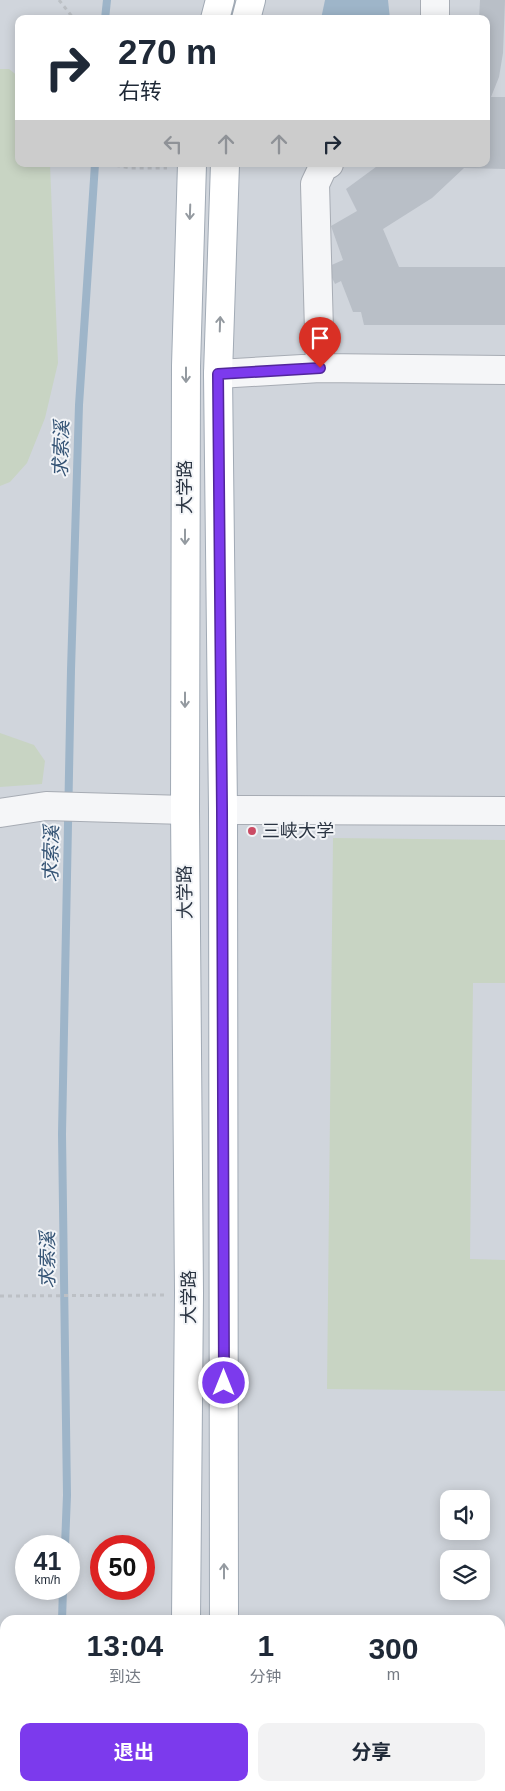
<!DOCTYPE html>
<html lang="zh">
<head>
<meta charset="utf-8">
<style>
	body { margin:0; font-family:Arial,"Noto Sans SC",sans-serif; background:#f2f2f3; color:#1f2937; height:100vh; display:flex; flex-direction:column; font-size:19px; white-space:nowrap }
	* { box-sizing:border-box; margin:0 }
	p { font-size:16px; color:#747a83 }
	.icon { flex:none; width:28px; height:28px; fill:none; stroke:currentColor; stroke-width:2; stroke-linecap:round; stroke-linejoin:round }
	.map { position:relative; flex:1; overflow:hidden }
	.drawer { position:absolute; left:0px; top:1615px; width:505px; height:176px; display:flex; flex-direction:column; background:#fff; border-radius:15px 15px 0 0; box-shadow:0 2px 12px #0003 }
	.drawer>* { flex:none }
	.banner { position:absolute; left:15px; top:15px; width:475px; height:152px; border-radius:10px; box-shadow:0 2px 12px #0003; background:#fff; color:#1f2937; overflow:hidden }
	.fabs { position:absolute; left:440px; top:1490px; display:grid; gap:10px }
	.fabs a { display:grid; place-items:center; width:50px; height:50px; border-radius:10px; background:#fff; box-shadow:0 2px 12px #0003; font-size:25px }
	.speed { position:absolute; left:15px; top:1535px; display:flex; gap:10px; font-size:25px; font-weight:700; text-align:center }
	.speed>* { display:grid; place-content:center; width:65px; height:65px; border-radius:50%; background:#fff; box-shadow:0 2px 12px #0003; line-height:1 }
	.speed small { font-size:12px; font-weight:400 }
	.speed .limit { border:8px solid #d22; background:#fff; color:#111 }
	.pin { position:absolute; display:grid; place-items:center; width:42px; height:42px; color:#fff; margin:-51px -21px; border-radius:50% 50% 50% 0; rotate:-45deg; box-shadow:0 0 5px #0007 }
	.pin .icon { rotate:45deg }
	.me { position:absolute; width:55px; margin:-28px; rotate:0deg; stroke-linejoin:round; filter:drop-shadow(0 0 4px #0008) }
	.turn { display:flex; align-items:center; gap:18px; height:105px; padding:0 20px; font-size:22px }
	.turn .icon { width:65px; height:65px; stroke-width:2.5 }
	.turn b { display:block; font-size:35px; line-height:42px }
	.lanes { display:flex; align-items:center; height:48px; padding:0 20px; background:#0003; justify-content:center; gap:25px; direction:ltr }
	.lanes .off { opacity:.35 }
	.eta { display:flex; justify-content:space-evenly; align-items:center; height:85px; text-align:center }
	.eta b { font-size:30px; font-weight:700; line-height:35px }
	.action { display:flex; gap:10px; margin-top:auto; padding:10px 20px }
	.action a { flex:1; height:58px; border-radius:10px; background:#7c3aed; color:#fff; font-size:20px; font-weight:700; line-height:58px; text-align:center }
	.action a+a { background:#f2f2f3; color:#1f2937 }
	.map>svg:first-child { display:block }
</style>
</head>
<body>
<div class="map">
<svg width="505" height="1791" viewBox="0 0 505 1791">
	<rect width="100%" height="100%" fill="#e2e5ea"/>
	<path fill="#d0d5dc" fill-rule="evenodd" d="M0 0H505V1791H0ZM19 19H486V164H19ZM449 1499H481V1531H449ZM26 1546H69V1589H26ZM101 1546H144V1589H101ZM449 1559H481V1591H449ZM5 1620H500V1786H5Z"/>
	<path fill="#c8d4c3" d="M0 69H9L19 77V164H50L58 363 45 418 27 463 10 482 0 486Z
		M0 733 34 745 45 761 42 784 0 787Z
		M333 838 505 840V983H473L470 1259 505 1260V1391L327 1389Z"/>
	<path fill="#9eb5c9" d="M325 0H388L390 19H321Z"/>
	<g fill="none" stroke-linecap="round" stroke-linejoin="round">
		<path stroke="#9eb5c9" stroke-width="8" d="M105 19 107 0
			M65 1546 67 1495 62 1134 71 670 79 405 95 164
			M62 1620 63 1589
			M56 1791V1786"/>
	</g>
	<path fill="#b9bfc7" d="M480 0H505L503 53 499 77 491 97H505V169L464 168 432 198 383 229 399 267H505V325H364L361 312H353L341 281 335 284 327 267 343 260 331 226 357 211 346 189 380 164H486V19H479Z"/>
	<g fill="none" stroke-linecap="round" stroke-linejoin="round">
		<g stroke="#a7acb4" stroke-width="30">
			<path id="minor" d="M435 0V19
				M320 368 315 184 323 167 329 164
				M218 374 320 368 505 370
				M223 810 505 811
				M0 813 46 806 185 810
				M500 1754H505"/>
		</g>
		<g stroke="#a1aab5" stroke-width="30">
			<path id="major" d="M215 19 220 0
				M246 19 251 0
				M186 1620 189 1293 185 810 186 366 192 164
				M224 1620 223 810 218 374 225 164
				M181 1791V1786
				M222 1791V1786"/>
		</g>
		<path stroke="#bcc0c5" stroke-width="3" stroke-dasharray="4 4" stroke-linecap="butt" d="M59 0 74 19
			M108 164 131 168H167
			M0 1296 164 1295
			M0 1755H5"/>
		<use href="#minor" stroke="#f5f6f8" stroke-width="28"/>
		<use href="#major" stroke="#fff" stroke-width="28"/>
	</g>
	<defs><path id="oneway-shaft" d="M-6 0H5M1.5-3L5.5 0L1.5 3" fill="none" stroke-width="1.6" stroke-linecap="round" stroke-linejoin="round" transform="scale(1.25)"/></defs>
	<g stroke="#949aa0">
		<use href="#oneway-shaft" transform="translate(190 212) rotate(92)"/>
		<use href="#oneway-shaft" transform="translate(220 324) rotate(-88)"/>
		<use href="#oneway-shaft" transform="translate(186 375) rotate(90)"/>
		<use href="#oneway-shaft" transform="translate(185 537) rotate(90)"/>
		<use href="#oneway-shaft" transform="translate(185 700) rotate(90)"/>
		<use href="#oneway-shaft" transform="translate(224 1571) rotate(-90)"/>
	</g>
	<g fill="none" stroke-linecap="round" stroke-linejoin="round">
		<g stroke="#51269a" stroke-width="12">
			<path id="route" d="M224 1383 222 810 218 374 320 368"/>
		</g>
		<use href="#route" stroke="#7c3aed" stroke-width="9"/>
	</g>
	<circle fill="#cb4b64" stroke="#f2f4f7" stroke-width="2" cx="252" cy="831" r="5"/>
	<g text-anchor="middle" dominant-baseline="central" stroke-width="4" stroke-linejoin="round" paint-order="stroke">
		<g font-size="18" fill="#2a3442" stroke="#f2f4f7">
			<text transform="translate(185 487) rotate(-90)">大学路</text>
			<text transform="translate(185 892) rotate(-91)">大学路</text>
			<text transform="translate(189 1297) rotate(-90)">大学路</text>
		</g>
		<g font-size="18" fill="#2a3442" stroke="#f2f4f7" text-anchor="start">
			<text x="262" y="831">三峡大学</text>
		</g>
		<g font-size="19" font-style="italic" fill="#355475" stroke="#f2f4f7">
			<text transform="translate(61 449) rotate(-88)">求索溪</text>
			<text transform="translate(51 854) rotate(-89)">求索溪</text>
			<text transform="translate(47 1260) rotate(-90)">求索溪</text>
		</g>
	</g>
</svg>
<div class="fabs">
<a><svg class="icon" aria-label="sound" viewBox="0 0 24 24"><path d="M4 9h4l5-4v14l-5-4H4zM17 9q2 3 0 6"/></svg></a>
<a><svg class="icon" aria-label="layers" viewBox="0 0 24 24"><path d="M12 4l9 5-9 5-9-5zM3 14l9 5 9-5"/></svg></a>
</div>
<div class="speed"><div>41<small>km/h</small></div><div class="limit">50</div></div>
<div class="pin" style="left:320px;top:368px;background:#d93025"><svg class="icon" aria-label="arrive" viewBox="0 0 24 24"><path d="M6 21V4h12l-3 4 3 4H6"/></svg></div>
<svg class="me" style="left:224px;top:1383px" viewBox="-20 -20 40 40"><circle r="17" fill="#7c3aed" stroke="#fff" stroke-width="3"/><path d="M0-11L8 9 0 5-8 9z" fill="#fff"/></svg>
<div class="banner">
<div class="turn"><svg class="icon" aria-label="right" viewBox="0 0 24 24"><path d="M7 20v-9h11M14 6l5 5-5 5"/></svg><div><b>270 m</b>右转</div></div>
<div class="lanes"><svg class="icon off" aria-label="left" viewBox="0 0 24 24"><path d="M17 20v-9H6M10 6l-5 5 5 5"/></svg><svg class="icon off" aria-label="ahead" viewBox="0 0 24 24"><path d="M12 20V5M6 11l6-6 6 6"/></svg><svg class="icon off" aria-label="ahead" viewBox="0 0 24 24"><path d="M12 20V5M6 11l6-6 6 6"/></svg><svg class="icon" aria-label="right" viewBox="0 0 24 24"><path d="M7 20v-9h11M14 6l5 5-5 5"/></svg></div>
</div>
<section class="drawer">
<div class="eta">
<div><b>13:04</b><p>到达</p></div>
<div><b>1</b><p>分钟</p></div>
<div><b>300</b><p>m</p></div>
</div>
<div class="action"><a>退出</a><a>分享</a></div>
</section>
</div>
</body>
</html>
